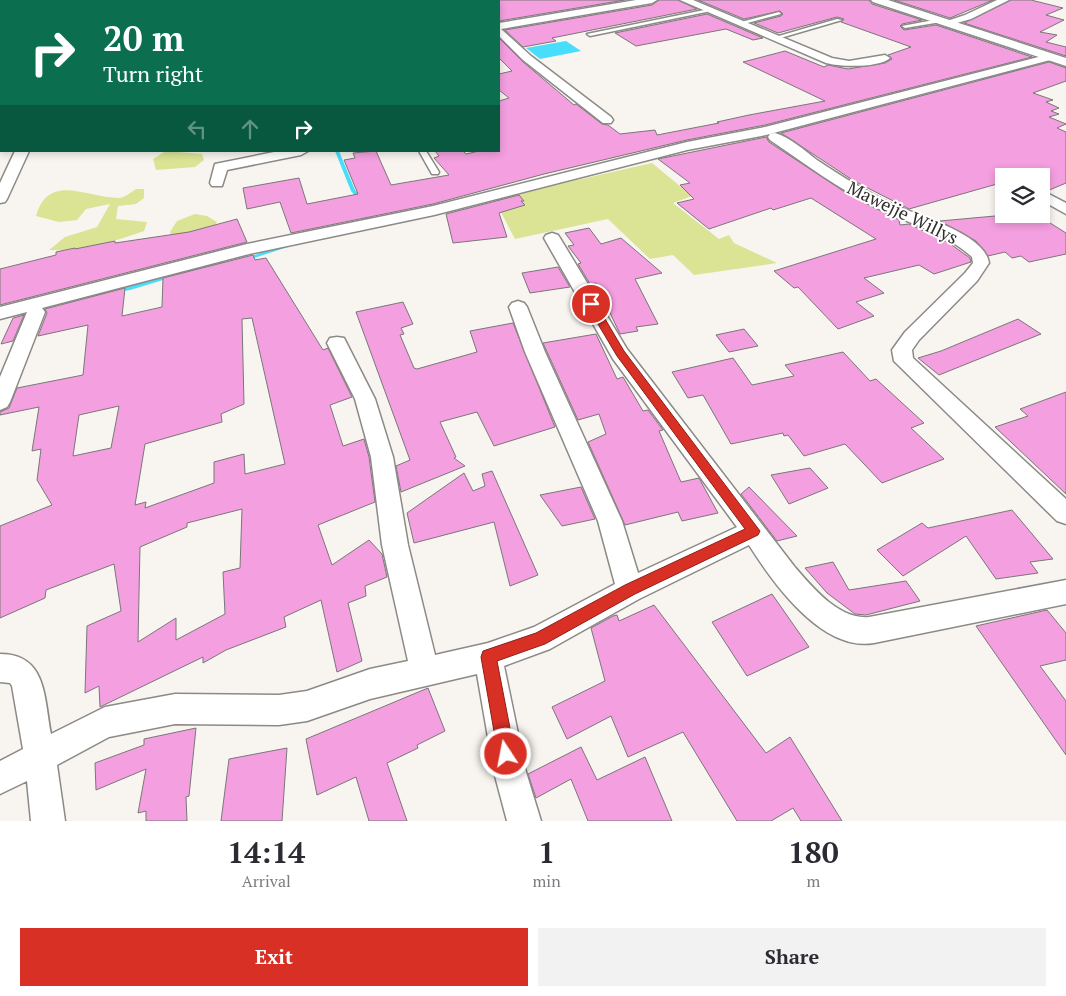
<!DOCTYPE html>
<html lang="en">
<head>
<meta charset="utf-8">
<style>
	body { margin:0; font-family:"PT Serif",serif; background:#f2f2f3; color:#2b2b33; height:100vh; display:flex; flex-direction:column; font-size:19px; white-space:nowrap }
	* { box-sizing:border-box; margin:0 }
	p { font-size:16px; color:#7c7c81 }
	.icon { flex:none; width:28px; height:28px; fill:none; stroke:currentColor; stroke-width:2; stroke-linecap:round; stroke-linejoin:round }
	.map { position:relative; height:821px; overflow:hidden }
	.sheet { display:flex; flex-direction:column; background:#fff; flex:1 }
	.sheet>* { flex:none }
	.top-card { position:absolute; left:0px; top:0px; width:500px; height:152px; box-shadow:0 2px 8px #0003; background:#0b6e4f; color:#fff; overflow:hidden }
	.controls { position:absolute; left:995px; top:168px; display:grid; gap:10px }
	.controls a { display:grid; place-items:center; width:55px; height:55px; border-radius:0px; background:#fff; box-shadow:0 2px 8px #0003; font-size:25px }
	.pin { position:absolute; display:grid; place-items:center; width:42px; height:42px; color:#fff; margin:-21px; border:2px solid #fff; border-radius:50%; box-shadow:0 1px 5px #0007 }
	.me { position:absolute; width:55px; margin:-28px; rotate:349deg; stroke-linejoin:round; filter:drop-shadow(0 0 4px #0008) }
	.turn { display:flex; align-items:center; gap:18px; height:105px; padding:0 20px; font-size:22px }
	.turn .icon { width:65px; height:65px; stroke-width:2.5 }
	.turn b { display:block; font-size:35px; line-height:42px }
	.lanes { display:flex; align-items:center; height:48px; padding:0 20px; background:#0003; justify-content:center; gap:25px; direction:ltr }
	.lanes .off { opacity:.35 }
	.eta { display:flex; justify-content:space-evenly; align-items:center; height:85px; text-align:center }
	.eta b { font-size:30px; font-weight:600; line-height:35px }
	.primary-button { display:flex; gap:10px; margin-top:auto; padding:10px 20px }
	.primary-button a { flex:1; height:58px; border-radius:0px; background:#d93025; color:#fff; font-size:20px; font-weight:600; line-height:58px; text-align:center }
	.primary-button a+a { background:#f2f2f3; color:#2b2b33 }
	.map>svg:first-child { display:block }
</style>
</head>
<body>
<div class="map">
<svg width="1066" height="821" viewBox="0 0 1066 821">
	<rect width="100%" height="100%" fill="#f8f5f0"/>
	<path fill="#dae494" d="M166 151 202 154 204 160 195 167 156 170 153 159Z
		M652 163 692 196 673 203 719 239 729 235 734 243 777 263 694 275 673 255 650 259 608 219 515 239 494 199Z
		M136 189H144V198L136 204 118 206 116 219 147 222 144 231C115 241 81 252 49 250L65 237 97 227 110 204 86 209 77 220 59 222 36 216C49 172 86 198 119 198 124 198 131 192 136 189Z
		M195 214 207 216 217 222 208 238 176 243 170 232 177 221Z"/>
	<path fill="#48ddfb" d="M566 41 581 51 540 59 526 48Z"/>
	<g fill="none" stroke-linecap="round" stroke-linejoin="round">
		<path fill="#48ddfb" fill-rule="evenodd" d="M1024 68H1025V70L974 81 972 80Z
			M335 151H339L355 190 361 197 371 220 370 221 368 222 365 220 357 198 351 191Z
			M295 241 298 243 297 244 248 260 246 261 243 259Z
			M223 261 225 262V264L203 268 130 290 81 299 78 297 81 295 129 286 200 266Z"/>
	</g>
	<path fill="#f49fe0" stroke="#7b7679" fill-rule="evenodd" d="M499 0H625L499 21Z
		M659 0H678L697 9 552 38 556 41 523 47 505 30 652 5Z
		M698 0H869L872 4 922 20 902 24 900 26 904 30 936 25 1032 57 765 125 687 140 544 174 433 204 291 233 280 202 247 209 243 188 299 178 307 204 358 194 344 160 355 158 353 153 376 151 391 185 449 175 434 158 439 156 435 151H463L466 154 479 151H499V101L509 98 499 90V74L512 71 499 58V38L522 61 574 105 576 104 602 124 608 125 620 134 655 130 657 135 719 123 717 122 749 115 825 101 743 62 785 51 824 67 828 65 848 69 885 63 892 59 888 55 911 47 841 22 844 19 837 17 778 33 754 23 781 16 783 14 780 11 744 19Z
		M894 0H993L950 18Z
		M1011 0H1031L1063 8 1046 15 1064 20 1040 32 1057 35 1046 42 1066 47V56L964 23Z
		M707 14 763 38 753 40 726 29 636 46 615 33Z
		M1049 62 1066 68V81L1033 93 1053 100 1046 102 1059 108 1051 111 1059 114 1049 117 1066 124 1057 128 1066 132V183L1047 191 1041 188V171L1023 176H1004V182L909 209 854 181 781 133Z
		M766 137 769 142 848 194 899 220 900 225 909 224 949 243 970 258 971 262 934 274 919 265 864 278 884 293 856 302 874 316 838 329 798 287 794 288 774 271 876 239 811 198 773 210 771 208 709 229 677 203 694 199 680 185 690 183 658 159Z
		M519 195 524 201H521L525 205 499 213 507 237 453 243 446 214Z
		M1017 214H1036L1066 233V254L1029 262 1021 256 1012 258 1005 252 988 256 976 241 940 221Z
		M237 219 247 242 0 305V269L56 255V252L75 248V249L115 241V243L189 232Z
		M589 228 601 244 621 238 662 273 635 279 658 324 636 327 638 331 620 334 596 283 590 284 578 264 581 263 568 246 574 245 565 233Z
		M253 255 255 260 266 258 323 350 328 348 352 397 330 405 343 446 364 439 369 457 375 502 318 525 332 565 369 540 382 554 387 577 365 586 366 596 348 603 362 661 337 672 321 600 284 617 286 627 226 650 203 663V657L100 707 99 686 85 693 87 626 121 611 114 564 46 590 45 598 0 618V526L52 505 37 480 41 449 32 451 39 407 0 415V412L9 408 17 388 83 375 88 325 38 336 47 313 45 309 125 288 122 316 162 307 163 278ZM252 318 285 464 245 474 244 454 214 462V483L145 508 146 502 135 505 145 444 222 422 221 414 244 404 242 319ZM119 406 111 448 73 456 79 415ZM242 509 240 568 223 572 225 614 176 640V618L138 642 140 547 187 527V523Z
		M558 267 570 287 530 293 522 273Z
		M403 302 413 324 401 328 404 334 400 335 414 368 417 369 477 352 470 331 513 323 555 427 494 446 477 412 440 422 456 457 454 458 465 466 401 492 396 466 410 460 356 312Z
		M24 315 13 341 1 344 13 318Z
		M1018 319 1041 334 939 375 918 358 941 351Z
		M744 329 758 346 729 352 716 335Z
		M596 334 617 379 623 377 643 411 648 410 663 430 659 431 681 482 699 478 718 513 682 521 678 512 625 525 588 442 606 434 599 414 578 420 543 343Z
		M843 352 870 381 876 379 924 423 911 428 944 459 882 483 845 444 804 456 788 435 784 436 783 433 731 444 703 395 688 398 672 372 733 358 752 385 794 376 785 365Z
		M1066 392V494L995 427 1028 416 1020 409Z
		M810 468 828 488 789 504 771 475Z
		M492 471 538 575 510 586 494 522 414 543 407 513 464 473 473 491 485 486 482 474Z
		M581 487 595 519 562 526 540 495Z
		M749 487 797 536 777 541 741 494Z
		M1012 510 1053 559 1030 562 1038 573 996 579 966 536 903 576 877 550 922 523 928 528Z
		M833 562 849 590 906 581 920 601 866 615 855 614 827 593 805 568Z
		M772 594 809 647 747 676 712 622Z
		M654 605 766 753 790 737 842 821H801L793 808 771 821H737L683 732 628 757 611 716 567 739 552 707 605 681 591 628 613 616 617 615 619 621Z
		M1047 610 1066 633V660L1040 666 1066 701V755L976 626Z
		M428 688 445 731 417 745 418 748 387 763 407 821H369L356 777 317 795 306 739Z
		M196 728 189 796 186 797 187 821H146V811L138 813 146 769 96 790 95 763 144 745V739Z
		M581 747 597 780 645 757 672 821H588L571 779 536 798 528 774Z
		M287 748 282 821H221L229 759Z"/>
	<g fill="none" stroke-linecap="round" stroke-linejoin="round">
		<g stroke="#8c8a86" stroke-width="3">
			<path id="service" d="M709 9 711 11 590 36 587 34Z
				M779 12 781 14 740 25 737 23Z
				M837 19 842 20 777 39 772 38Z
				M939 19 941 22 905 28 902 26Z
				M0 134H1V138H0Z
				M419 151H426L439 172 438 174H432Z"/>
		</g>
		<g stroke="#8c8a86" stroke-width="3">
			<path id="minor" d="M131 0H141V1H132Z
				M636 0H657L652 3 501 29 531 56 611 117 613 120 611 123H603L523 60 499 36V23Z
				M680 0H693L832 58 849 61 885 55 890 58C879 68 841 67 826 63Z
				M997 0H1009L971 19 946 26 941 23 965 15Z
				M1050 54 1055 57 1054 59 766 135 687 150 434 215 249 254 42 308 45 312 10 402 7 407 0 410V377L27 312 0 319V307L247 244 433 206 687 142 765 127Z
				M0 107H1V115H0Z
				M775 133C790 137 805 151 817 160 841 176 865 191 890 203 915 215 985 233 989 263L977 281 919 340 912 350 913 358 1066 499V524L1057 521 894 361 892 350 905 332 965 273 973 263 972 257C945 232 909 224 877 208 839 189 805 164 770 140L768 137 770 134Z
				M15 151H29L7 199 5 202 0 203V183Z
				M279 151H308L301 155 227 170 222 186H212L210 183 215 164Z
				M1041 190 1066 203V214L1041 200Z
				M552 233 558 235 560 238 627 349 794 566C812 587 839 620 869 617L1066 580V604L874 643C822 652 773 583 749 545L639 599 550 649 504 666 526 772 541 821H507L494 772 477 674 370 699 307 721 279 725 175 724 109 737 57 765 65 821H31L27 781 0 794V761L23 749 12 686 10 683 0 682V654C47 654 44 698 51 734L105 707 175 694 279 695 307 691 370 669 408 661 382 545 371 457 355 399 327 343 330 338 337 337 344 338 375 399 393 457 408 545 435 655 488 643 534 627 615 584 598 521 525 352 509 307 512 303 518 301 524 303 527 307 545 352 622 521 638 573 737 527 613 359 544 238 546 235Z"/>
		</g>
		<g stroke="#8c8a86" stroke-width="3">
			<path id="tertiary" d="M871 0H888L1066 58V66L873 2Z
				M1 28V36L0 37V29Z"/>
		</g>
		<use href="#service" fill="#fff" fill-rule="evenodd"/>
		<use href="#minor" fill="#fff" fill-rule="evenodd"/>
		<use href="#tertiary" fill="#fff" fill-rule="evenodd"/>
	</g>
	<path fill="#d93025" stroke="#8d1f18" d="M591 301 595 302 624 351 760 531 758 535 635 594 545 644 497 661 515 754 512 760 506 762 500 760 498 754 481 657 483 651 536 633 625 585 745 529 617 356 586 304Z"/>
	<g text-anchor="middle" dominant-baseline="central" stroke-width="4" stroke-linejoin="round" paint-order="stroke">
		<g font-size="18" fill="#2f2e2c" stroke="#fff">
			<text transform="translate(903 212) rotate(26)">Mawejje Willys</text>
		</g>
	</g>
</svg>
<div class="controls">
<a><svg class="icon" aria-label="layers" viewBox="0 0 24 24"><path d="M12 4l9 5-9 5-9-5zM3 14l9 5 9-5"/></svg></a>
</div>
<div class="pin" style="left:591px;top:304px;background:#d93025"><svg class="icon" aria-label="arrive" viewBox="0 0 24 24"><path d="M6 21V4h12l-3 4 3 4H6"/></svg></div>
<svg class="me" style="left:506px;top:754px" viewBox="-20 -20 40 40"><circle r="17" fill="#d93025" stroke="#fff" stroke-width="3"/><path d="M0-11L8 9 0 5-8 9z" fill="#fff"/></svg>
<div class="top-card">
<div class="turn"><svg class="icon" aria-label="right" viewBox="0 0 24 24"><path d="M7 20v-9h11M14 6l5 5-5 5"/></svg><div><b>20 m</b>Turn right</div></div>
<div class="lanes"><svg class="icon off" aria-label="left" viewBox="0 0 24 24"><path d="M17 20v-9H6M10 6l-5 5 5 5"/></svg><svg class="icon off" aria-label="ahead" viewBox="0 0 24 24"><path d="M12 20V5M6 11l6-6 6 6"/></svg><svg class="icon" aria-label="right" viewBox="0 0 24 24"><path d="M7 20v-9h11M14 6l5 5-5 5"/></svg></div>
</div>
</div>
<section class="sheet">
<div class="eta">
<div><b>14:14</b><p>Arrival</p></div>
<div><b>1</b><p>min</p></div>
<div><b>180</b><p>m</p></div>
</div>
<div class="primary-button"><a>Exit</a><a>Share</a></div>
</section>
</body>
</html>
